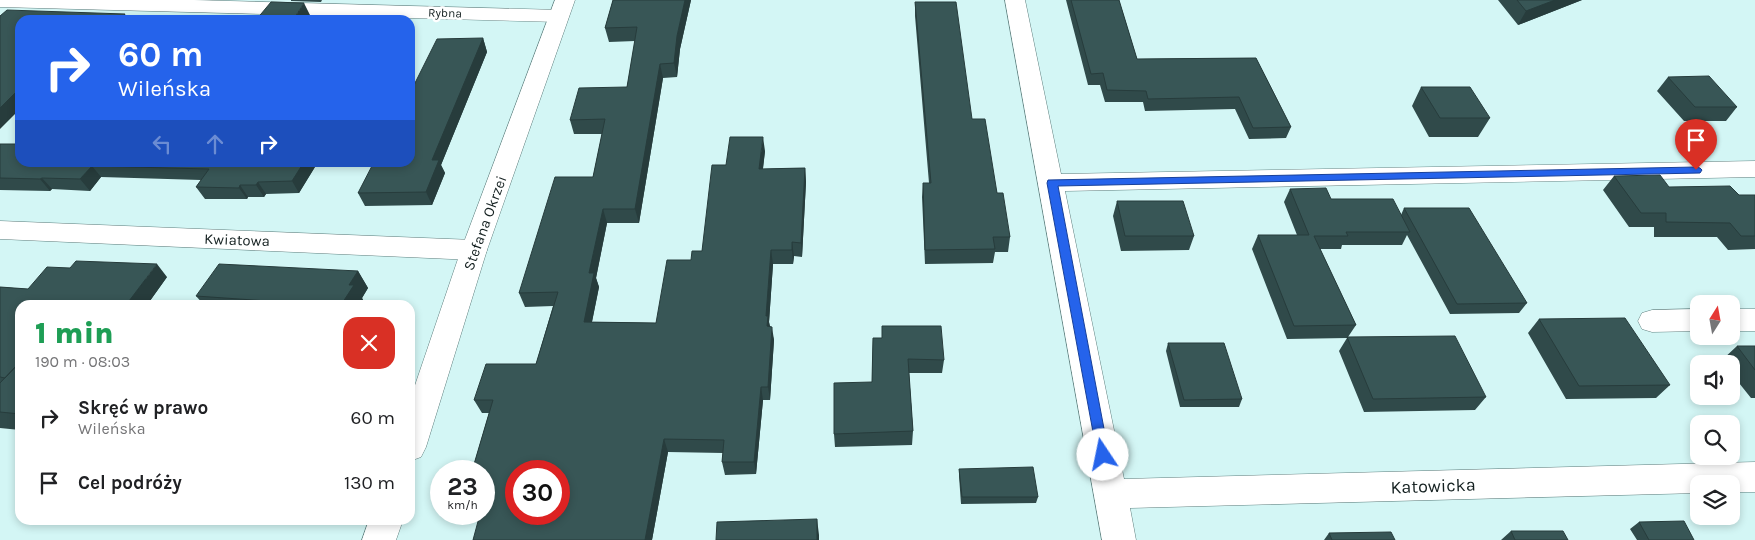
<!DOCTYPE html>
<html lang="pl">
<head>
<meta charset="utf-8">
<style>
	body { margin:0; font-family:Karla,sans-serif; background:#f2f2f2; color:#202124; height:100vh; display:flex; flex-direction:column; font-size:19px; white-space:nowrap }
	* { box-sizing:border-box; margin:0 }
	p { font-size:16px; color:#757577 }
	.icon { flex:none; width:28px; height:28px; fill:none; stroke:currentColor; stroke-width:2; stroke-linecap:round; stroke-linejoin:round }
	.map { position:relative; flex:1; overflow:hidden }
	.side { position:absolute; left:15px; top:300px; width:400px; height:225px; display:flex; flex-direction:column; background:#fff; border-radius:15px; box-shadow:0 2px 8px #0003 }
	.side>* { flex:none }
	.banner { position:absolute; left:15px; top:15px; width:400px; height:152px; border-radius:15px; box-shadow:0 2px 8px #0003; background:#2563eb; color:#fff; overflow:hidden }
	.needle { width:32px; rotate:11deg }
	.buttons { position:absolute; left:1690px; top:295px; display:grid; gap:10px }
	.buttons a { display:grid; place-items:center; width:50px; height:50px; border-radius:10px; background:#fff; box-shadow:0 2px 8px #0003; font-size:25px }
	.speed { position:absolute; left:430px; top:460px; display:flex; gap:10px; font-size:25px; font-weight:700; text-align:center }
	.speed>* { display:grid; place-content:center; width:65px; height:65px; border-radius:50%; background:#fff; box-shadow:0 2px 8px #0003; line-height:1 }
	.speed small { font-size:12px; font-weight:400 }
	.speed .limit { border:8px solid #d22; background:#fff; color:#111 }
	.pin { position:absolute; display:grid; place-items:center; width:42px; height:42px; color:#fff; margin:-51px -21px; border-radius:50% 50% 50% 0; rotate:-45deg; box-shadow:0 0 5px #0007 }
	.pin .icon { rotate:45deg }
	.me { position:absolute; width:55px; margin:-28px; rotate:349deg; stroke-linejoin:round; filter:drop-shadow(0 0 4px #0008) }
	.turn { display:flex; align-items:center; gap:18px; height:105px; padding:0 20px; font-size:22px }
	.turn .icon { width:65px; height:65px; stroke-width:2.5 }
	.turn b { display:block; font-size:35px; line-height:42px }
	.lanes { display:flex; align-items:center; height:48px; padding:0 20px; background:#0003; justify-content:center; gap:25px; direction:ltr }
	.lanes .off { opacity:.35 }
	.round { display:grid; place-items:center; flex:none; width:52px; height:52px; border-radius:15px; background:#f2f2f2 }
	.summary { display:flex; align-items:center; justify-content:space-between; height:85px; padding:0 20px }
	h1 { font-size:30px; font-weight:800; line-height:38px; color:#1e9e55 }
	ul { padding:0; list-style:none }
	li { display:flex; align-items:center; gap:15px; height:65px; padding:0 20px }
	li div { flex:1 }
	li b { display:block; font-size:19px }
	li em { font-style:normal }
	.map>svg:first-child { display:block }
</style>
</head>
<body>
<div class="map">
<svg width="1755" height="540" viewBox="0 0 1755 540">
	<rect width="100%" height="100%" fill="#d3f6f5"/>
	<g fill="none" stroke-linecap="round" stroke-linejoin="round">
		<g stroke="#5f7f7e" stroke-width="1">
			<path id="minor" d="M0 0H194L559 10 566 12 569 16 566 20 559 22 0 7Z
				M1005 0H1025L1061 174 1755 161V177L1065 191 1124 479 1755 462V492H1731V484H1699V493L1130 508 1136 540H1102Z
				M0 221 474 240 484 243 487 250 484 257 474 260 0 239Z
				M1699 309V331L1652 332 1642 329 1638 321 1642 313 1652 310Z
				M1731 309H1755V331H1731Z"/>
		</g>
		<g stroke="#5f7f7e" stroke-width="1">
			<path id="tertiary" d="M555 0H575L487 250 426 447 421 457 410 461V400L461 250Z
				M369 520H403L396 540H362Z"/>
		</g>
		<use href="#minor" fill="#fff" fill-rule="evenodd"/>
		<use href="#tertiary" fill="#fff" fill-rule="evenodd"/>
	</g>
	<path fill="#304a4a" d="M291 0H322L321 2 291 1Z
		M613 0H691L680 49 677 77 663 78 639 223H607L596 278 599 287 592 322 656 323 691 260 702 251 726 165 765 151 763 169 805 168 806 182 802 257 794 256 793 264H773L769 322 774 340 770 400H763L756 474 725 475 722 462 723 453 668 452 652 540H473L484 514V471H472L489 413H482L474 400 536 364 553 306 525 307 519 293 593 177 602 134H574L570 120 627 87 635 41 609 42 605 28Z
		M1066 0H1119L1137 59 1256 58 1291 127 1286 138 1249 139 1235 109 1145 111 1143 102H1105L1100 85H1088Z
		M1498 0H1582L1518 25Z
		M915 2 972 119 997 193 1010 237 1008 252H995L993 263 925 264 922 197 923 183H929L915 16Z
		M483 38 487 52 441 165 445 173 432 205 365 206 358 193Z
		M1668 77 1737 107 1726 121H1684L1657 91Z
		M1421 87 1490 118 1478 137H1429L1412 106Z
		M0 144 20 162H318L299 193 266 194 264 197H248L247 199H205L196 187 201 180 101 177 90 191 52 189 50 191 0 190Z
		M1614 176 1669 187 1739 195H1755V249L1728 250 1717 237H1654V227H1629L1603 190Z
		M1290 189 1331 199 1401 215 1404 208 1527 303 1519 313 1450 314 1407 235 1402 245H1342L1341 249H1320L1356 325 1348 337 1486 397 1475 410 1364 412 1339 351 1347 338 1287 339 1252 249 1258 235H1297L1284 202Z
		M1117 201 1194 236 1189 250 1121 251 1113 216Z
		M358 271 368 288 362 298 364 302 362 305H204L196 296Z
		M167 277 147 305H20V430L0 428V287L28 289Z
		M1539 319 1670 385 1656 398 1566 399 1528 333Z
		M873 338 944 360 942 373H909L913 431 912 445 835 447 834 434 872 382Z
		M1168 343 1242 399 1239 407H1180L1166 351Z
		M1737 346H1755V398H1751L1731 373V364H1725L1722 360Z
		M959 469 1038 497 1036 503 961 504 959 476Z
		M1639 522 1694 540H1637L1630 529Z
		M1511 531 1568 540H1501Z
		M1329 533 1395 540H1324Z"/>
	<path fill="#273c3c" d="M685 0H691L680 49 677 77 674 63 677 36Z
		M1555 0H1582L1518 25 1526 11Z
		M304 3 311 17 309 20H293Z
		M125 14 128 20H119Z
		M483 38 487 52 441 165 445 173 432 205 426 192 432 160Z
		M660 64 663 78 639 223 635 209Z
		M20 88V109L0 129V108Z
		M763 137 765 151 761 183 759 169Z
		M304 162H318L299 193 292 181Z
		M92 166 101 177 90 191 80 179Z
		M805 168 806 182 802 257 801 243Z
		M42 178 52 189 50 191 40 179Z
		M258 182 266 194 264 197 256 185Z
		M240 185 248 197 247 199 239 188Z
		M603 209 607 223 596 278 599 287 589 336 584 322 589 273Z
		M792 242 794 256 793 264 792 250Z
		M771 250 773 264 769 322 770 330 767 326 766 316Z
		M157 264 167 277 147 305H126Z
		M358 271 368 288 362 298 364 302 362 305H341L349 285Z
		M70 302 74 305H68Z
		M772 327 774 340 770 400 768 387Z
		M761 387 763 400 756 474 754 462Z
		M664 439 668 452 652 540H645Z
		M817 519 819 535V540H817Z"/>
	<path fill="#385656" stroke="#273c3c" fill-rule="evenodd" d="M613 0H685L677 36 674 63 660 64 635 209H603L589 273H594L584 322 656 323 667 260H691L692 251H702L712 165H726L730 137H763L759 169 805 168 801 243 792 242V250H771L766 316H768L767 326 772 327 768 387H761L754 462H722L724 440 664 439 645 540H473L480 514H484V503L485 498H484V471H472L493 400H474L486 364H536L558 292 519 293 555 177H593L605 119 570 120 579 88 627 87 637 27 605 28ZM516 471H559V514H516Z
		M1071 0H1119L1137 59 1256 58 1291 127 1253 128 1239 97 1148 99 1146 91 1107 90 1103 73 1091 74Z
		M1517 0H1555L1526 11Z
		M271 2 304 3 293 20H256Z
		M915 2H956L972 119H985L997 193H1003L1010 237H993L995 249 925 250 923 183H931Z
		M7 10 125 14 119 20H20V88L0 108V16Z
		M483 38 432 160H439L426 192 358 193 374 162H410V93L437 39Z
		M1709 76 1737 107H1695L1668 77Z
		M1421 87H1470L1490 118H1440Z
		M0 144H20V162H304L292 181 258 182 256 185H240L239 188 196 187 209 169 92 166 80 179 42 178 40 179 0 178Z
		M1660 175 1669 187 1730 186 1739 195H1755V236H1741L1730 223 1666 222V213H1641L1614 176Z
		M1326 188 1331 199H1393L1410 232H1346L1348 236H1314L1356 325 1294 326 1258 235H1309L1290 189Z
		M1117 201H1183L1194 236H1125Z
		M1404 208H1469L1527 303 1457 304Z
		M76 261 157 264 126 305 70 302 68 305H20V362L5 378 0 377V287L28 289 47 267 70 268Z
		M219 264 358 271 349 285H354L341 305H295L296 303 196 296Z
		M1625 318 1670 385 1579 386 1539 319Z
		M882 326H941L944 360 908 359 913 431 834 434V383L872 382 873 338H882Z
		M1455 336 1486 397 1373 399 1347 337Z
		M1168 343H1224L1242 399 1184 400Z
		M1737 346H1755V370Z
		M20 362V414L0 412V383Z
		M1033 467 1038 497H962L959 469Z
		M817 519V540H716L717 522Z
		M1684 521 1694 540H1649L1639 522Z
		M1511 531H1563L1568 540H1515Z
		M1391 532 1395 540H1332L1329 533Z"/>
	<path fill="#2563eb" stroke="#184099" d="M1696 167 1700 168 1702 170 1700 173 1058 186 1109 455 1107 459 1103 461 1098 459 1047 183 1048 180Z"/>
	<g text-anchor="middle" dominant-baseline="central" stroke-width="5" stroke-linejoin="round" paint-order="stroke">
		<g font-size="12" fill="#142020" stroke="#fff">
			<text transform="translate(445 13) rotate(2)">Rybna</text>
		</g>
		<g font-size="15" fill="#142020" stroke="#fff">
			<text transform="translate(485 223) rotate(-70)">Stefana Okrzei</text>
			<text transform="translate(237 240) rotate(2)">Kwiatowa</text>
		</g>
		<g font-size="18" fill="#142020" stroke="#fff">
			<text transform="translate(1433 486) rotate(-2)">Katowicka</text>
		</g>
	</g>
</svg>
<div class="buttons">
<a><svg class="needle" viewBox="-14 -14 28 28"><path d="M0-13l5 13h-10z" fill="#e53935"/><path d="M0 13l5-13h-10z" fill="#757577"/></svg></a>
<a><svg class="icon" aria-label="sound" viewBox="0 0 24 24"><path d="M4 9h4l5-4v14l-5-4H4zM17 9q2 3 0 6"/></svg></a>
<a><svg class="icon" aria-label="search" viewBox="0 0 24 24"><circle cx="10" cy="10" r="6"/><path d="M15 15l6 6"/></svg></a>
<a><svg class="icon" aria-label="layers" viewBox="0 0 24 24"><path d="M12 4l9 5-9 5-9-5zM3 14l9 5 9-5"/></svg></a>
</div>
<div class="speed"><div>23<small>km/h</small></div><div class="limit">30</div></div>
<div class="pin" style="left:1696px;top:170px;background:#d93025"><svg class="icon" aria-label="arrive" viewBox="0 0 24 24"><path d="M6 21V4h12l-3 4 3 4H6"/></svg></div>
<svg class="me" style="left:1103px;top:455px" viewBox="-20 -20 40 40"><circle r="19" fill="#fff"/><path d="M0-13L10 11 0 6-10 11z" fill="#2563eb"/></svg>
<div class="banner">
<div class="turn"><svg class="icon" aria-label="right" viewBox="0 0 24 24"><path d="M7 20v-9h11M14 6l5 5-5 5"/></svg><div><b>60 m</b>Wileńska</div></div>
<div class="lanes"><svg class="icon off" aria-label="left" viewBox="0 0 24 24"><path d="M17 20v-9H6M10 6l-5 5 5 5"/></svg><svg class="icon off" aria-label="ahead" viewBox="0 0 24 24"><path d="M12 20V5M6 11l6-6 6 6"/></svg><svg class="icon" aria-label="right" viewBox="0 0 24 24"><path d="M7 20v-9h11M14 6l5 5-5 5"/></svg></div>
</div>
<section class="side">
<div class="summary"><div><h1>1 min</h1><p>190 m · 08:03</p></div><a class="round" style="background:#d93025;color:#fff"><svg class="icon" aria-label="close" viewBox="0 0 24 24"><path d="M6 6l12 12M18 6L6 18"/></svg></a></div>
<ul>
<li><svg class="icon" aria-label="right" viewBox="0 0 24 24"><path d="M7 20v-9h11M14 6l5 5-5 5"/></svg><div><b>Skręć w prawo</b><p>Wileńska</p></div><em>60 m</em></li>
<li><svg class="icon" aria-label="arrive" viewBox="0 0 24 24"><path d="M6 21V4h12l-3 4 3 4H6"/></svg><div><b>Cel podróży</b></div><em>130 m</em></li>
</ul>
</section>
</div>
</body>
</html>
